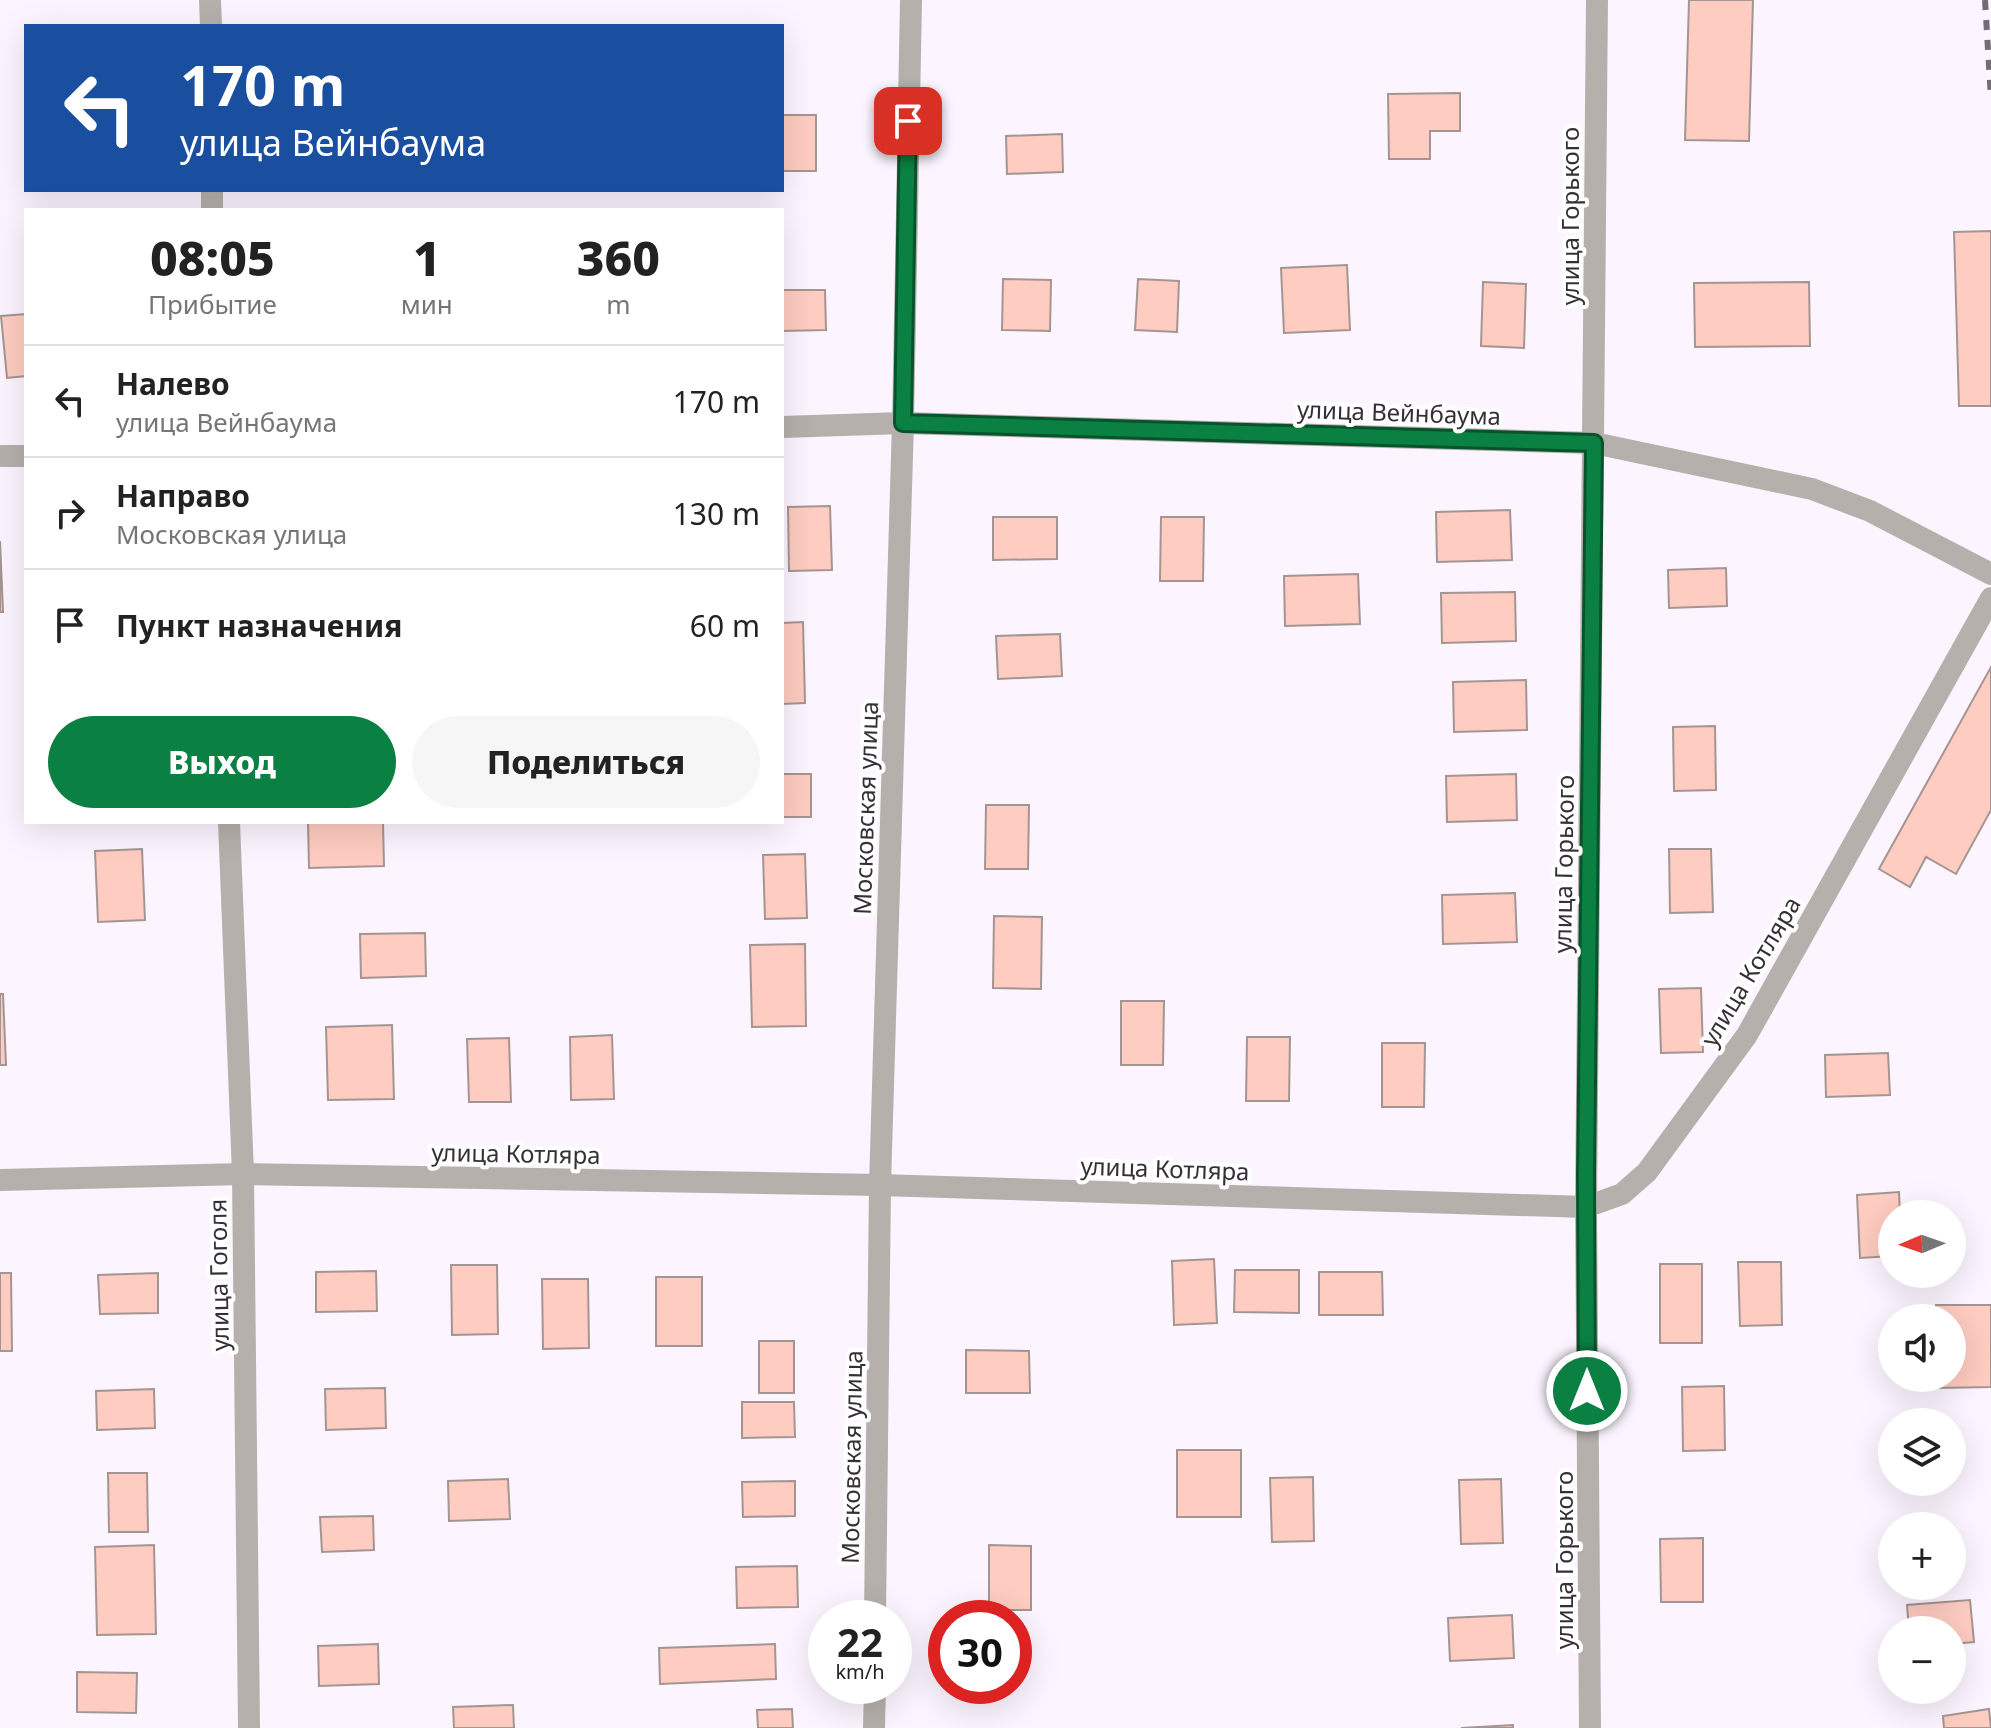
<!DOCTYPE html>
<html lang="ru">
<head>
<meta charset="utf-8">
<style>
	body { margin:0; font-family:"Noto Sans",sans-serif; background:#f6f6f6; color:#222; height:100vh; display:flex; flex-direction:column; font-size:30px; white-space:nowrap }
	* { box-sizing:border-box; margin:0 }
	p { font-size:26px; color:#767676 }
	.icon { flex:none; width:44px; height:44px; fill:none; stroke:currentColor; stroke-width:2; stroke-linecap:round; stroke-linejoin:round }
	.map { position:relative; flex:1; overflow:hidden }
	.sheet { position:absolute; left:24px; top:208px; width:760px; height:616px; display:flex; flex-direction:column; background:#fff; border-radius:0px; box-shadow:0 8px 32px #0002 }
	.sheet>* { flex:none }
	.banner { position:absolute; left:24px; top:24px; width:760px; height:168px; border-radius:0px; box-shadow:0 8px 32px #0002; background:#1a4fa0; color:#fff; overflow:hidden }
	.needle { width:52px; rotate:268deg }
	.buttons { position:absolute; left:1878px; top:1200px; display:grid; gap:16px }
	.buttons a { display:grid; place-items:center; width:88px; height:88px; border-radius:50%; background:#fff; box-shadow:0 8px 32px #0002; font-size:40px }
	.speed { position:absolute; left:808px; top:1600px; display:flex; gap:16px; font-size:40px; font-weight:700; text-align:center }
	.speed>* { display:grid; place-content:center; width:104px; height:104px; border-radius:50%; background:#fff; box-shadow:0 8px 32px #0002; line-height:1 }
	.speed small { font-size:20px; font-weight:400 }
	.speed .limit { border:12px solid #d22; background:#fff; color:#111 }
	.pin { position:absolute; display:grid; place-items:center; width:68px; height:68px; color:#fff; margin:-34px; border-radius:16px; box-shadow:0 4px 12px #0006 }
	.me { position:absolute; width:88px; margin:-44px; rotate:0deg; stroke-linejoin:round; filter:drop-shadow(0 0 6px #0008) }
	.turn { display:flex; align-items:center; gap:28px; height:168px; padding:0 24px; font-size:36px }
	.turn .icon { width:104px; height:104px; stroke-width:2.5 }
	.turn b { display:block; font-size:56px; line-height:68px }
	.eta { display:flex; justify-content:space-evenly; align-items:center; height:136px; text-align:center }
	.eta b { font-size:48px; font-weight:800; line-height:56px }
	.cta { display:flex; gap:16px; margin-top:auto; padding:16px 24px }
	.cta a { flex:1; height:92px; border-radius:48px; background:#0b8043; color:#fff; font-size:32px; font-weight:800; line-height:92px; text-align:center }
	.cta a+a { background:#f6f6f6; color:#222 }
	ul { padding:0; list-style:none }
	li { display:flex; align-items:center; gap:24px; height:112px; padding:0 24px; border-top:2px solid #e0e0e0 }
	li div { flex:1 }
	li b { display:block; font-size:30px }
	li em { font-style:normal }
	.map>svg:first-child { display:block }
</style>
</head>
<body>
<div class="map">
<svg width="1991" height="1728" viewBox="0 0 1991 1728">
	<rect width="100%" height="100%" fill="#fcf5ff"/>
	<path fill="#feccc0" stroke="#a59592" stroke-width="2" d="M1689 0H1753L1749 141 1685 140Z
		M1460 93V131H1430V159H1389L1388 94Z
		M782 115H816V171H782Z
		M1062 134 1063 172 1007 174 1006 136Z
		M1991 231V406H1959L1954 232Z
		M782 254 783 290H825L826 330 782 331Z
		M1347 265 1350 330 1284 333 1281 268Z
		M1003 279 1051 280 1050 331 1002 330Z
		M1138 279 1179 281 1177 332 1135 330Z
		M1483 282 1526 284 1524 348 1481 346Z
		M1809 282 1810 346 1695 347 1694 283Z
		M26 314V376L7 378 1 316Z
		M830 506 832 570 789 571 788 507Z
		M1510 510 1512 560 1437 562 1436 512Z
		M993 517H1057V559L993 560Z
		M1161 517H1204L1203 581H1160Z
		M0 541 3 612H0Z
		M1726 568 1727 606 1669 608 1668 570Z
		M1358 574 1360 624 1285 626 1284 576Z
		M1515 592 1516 641 1442 643 1441 593Z
		M803 622 805 703 782 704V623Z
		M1060 634 1062 676 998 679 996 636Z
		M1991 667V810L1956 874 1926 857 1910 887 1879 869Z
		M1526 680 1527 730 1454 732 1453 682Z
		M1715 726 1716 790 1674 791 1673 727Z
		M782 774H811V817H782Z
		M1516 774 1517 820 1447 822 1446 776Z
		M986 805H1029L1028 869H985Z
		M308 822H383L384 866 309 868Z
		M142 849 145 920 98 922 95 851Z
		M1669 849H1711L1713 912 1670 913Z
		M805 854 807 918 765 919 763 855Z
		M1515 893 1517 942 1443 944 1442 895Z
		M994 916 1042 917 1041 989 993 988Z
		M425 933 426 976 361 978 360 934Z
		M805 944 806 1026 752 1027 750 945Z
		M1701 988 1703 1052 1661 1053 1659 989Z
		M0 994H3L6 1065H0Z
		M1121 1001H1164L1163 1065H1121Z
		M392 1025 394 1099 328 1100 326 1027Z
		M612 1035 614 1099 571 1100 570 1037Z
		M1247 1037H1290L1289 1101H1246Z
		M509 1038 511 1102H469L467 1039Z
		M1382 1043H1425L1424 1107H1382Z
		M1888 1053 1890 1095 1826 1097 1825 1055Z
		M1899 1192 1900 1214H1892V1256L1860 1258 1857 1195Z
		M1214 1259 1217 1323 1174 1325 1172 1261Z
		M1738 1262H1781L1782 1325 1740 1326Z
		M1660 1264H1702V1343H1660Z
		M451 1265H497L498 1334 452 1335Z
		M1235 1270H1299V1313L1234 1312Z
		M376 1271 377 1311 316 1312V1272Z
		M1319 1272H1382L1383 1315H1319Z
		M0 1273H11L12 1351H0Z
		M158 1273V1313L100 1314 98 1275Z
		M656 1277H702V1346H656Z
		M542 1279H588L589 1348 543 1349Z
		M1936 1305H1991V1387L1937 1388V1378H1952V1318H1936Z
		M759 1341H794V1393H759Z
		M966 1350 1029 1351 1030 1393H966Z
		M1724 1386 1725 1450 1683 1451 1682 1387Z
		M385 1388 386 1428 326 1430 325 1389Z
		M154 1389 155 1428 97 1430 96 1391Z
		M742 1402H794L795 1437 742 1438Z
		M1177 1450H1241V1517H1177Z
		M108 1473H147L148 1532H109Z
		M1313 1477 1314 1541 1272 1542 1270 1478Z
		M508 1479 510 1519 449 1521 448 1481Z
		M1501 1479 1503 1543 1461 1544 1459 1480Z
		M795 1481V1516L743 1517 742 1482Z
		M373 1516 374 1550 322 1552 320 1517Z
		M1703 1538V1602H1661L1660 1539Z
		M154 1545 156 1634 97 1635 95 1547Z
		M989 1545 1031 1546V1610H989Z
		M797 1566 798 1607 737 1608 736 1567Z
		M1970 1600 1974 1642 1952 1644V1630H1909L1907 1605Z
		M1512 1615 1514 1658 1450 1661 1448 1618Z
		M378 1644 379 1684 319 1686 318 1646Z
		M775 1644 776 1679 660 1684 659 1648Z
		M77 1672 137 1673 136 1713 77 1712Z
		M513 1705 514 1728H454L453 1707Z
		M792 1709 793 1728H758L757 1710Z
		M1989 1709 1991 1728H1944L1943 1716Z
		M1513 1725V1728H1461Z"/>
	<g fill="none" stroke-linecap="round" stroke-linejoin="round">
		<path stroke="#b5b0ac" stroke-width="22" d="M210 0 211 26
			M212 190V210
			M782 427 903 423 1594 443 1812 489 1870 511 1991 574
			M0 456H26
			M229 822 243 1174 249 1728
			M875 1618 880 1185 1586 1207 1622 1194 1647 1172 1747 1035 1991 598
			M874 1728 875 1686
			M1590 1728 1586 1207 1597 0"/>
		<path stroke="#b5b0ac" stroke-width="22" d="M0 1180 243 1174 880 1185 903 423 911 0"/>
		<path stroke="#726d74" stroke-width="6" stroke-dasharray="10 10" stroke-linecap="butt" d="M1985 0 1991 99"/>
	</g>
	<g fill="none" stroke-linecap="round" stroke-linejoin="round">
		<g stroke="#07532c" stroke-width="20">
			<path id="route" d="M908 121 903 423 1594 443 1586 1175 1587 1391"/>
		</g>
		<use href="#route" stroke="#0b8043" stroke-width="14"/>
	</g>
	<g text-anchor="middle" dominant-baseline="central" stroke-width="8" stroke-linejoin="round" paint-order="stroke">
		<g font-size="24" fill="#343035" stroke="#fff">
			<text transform="translate(1569 216) rotate(-90)">улица Горького</text>
			<text transform="translate(1399 412) rotate(2)">улица Вейнбаума</text>
			<text transform="translate(865 808) rotate(-88)">Московская улица</text>
			<text transform="translate(1563 864) rotate(-89)">улица Горького</text>
			<text transform="translate(1750 971) rotate(-59)">улица Котляра</text>
			<text transform="translate(516 1153) rotate(1)">улица Котляра</text>
			<text transform="translate(1165 1168) rotate(2)">улица Котляра</text>
			<text transform="translate(218 1275) rotate(-91)">улица Гоголя</text>
			<text transform="translate(851 1457) rotate(-89)">Московская улица</text>
			<text transform="translate(1563 1560) rotate(-90)">улица Горького</text>
		</g>
	</g>
</svg>
<div class="buttons">
<a><svg class="needle" viewBox="-14 -14 28 28"><path d="M0-13l5 13h-10z" fill="#e53935"/><path d="M0 13l5-13h-10z" fill="#767676"/></svg></a>
<a><svg class="icon" aria-label="sound" viewBox="0 0 24 24"><path d="M4 9h4l5-4v14l-5-4H4zM17 9q2 3 0 6"/></svg></a>
<a><svg class="icon" aria-label="layers" viewBox="0 0 24 24"><path d="M12 4l9 5-9 5-9-5zM3 14l9 5 9-5"/></svg></a>
<a>+</a>
<a>−</a>
</div>
<div class="speed"><div>22<small>km/h</small></div><div class="limit">30</div></div>
<div class="pin" style="left:908px;top:121px;background:#d93025"><svg class="icon" aria-label="arrive" viewBox="0 0 24 24"><path d="M6 21V4h12l-3 4 3 4H6"/></svg></div>
<svg class="me" style="left:1587px;top:1391px" viewBox="-20 -20 40 40"><circle r="17" fill="#0b8043" stroke="#fff" stroke-width="3"/><path d="M0-11L8 9 0 5-8 9z" fill="#fff"/></svg>
<div class="banner">
<div class="turn"><svg class="icon" aria-label="left" viewBox="0 0 24 24"><path d="M17 20v-9H6M10 6l-5 5 5 5"/></svg><div><b>170 m</b>улица Вейнбаума</div></div>
</div>
<section class="sheet">
<div class="eta">
<div><b>08:05</b><p>Прибытие</p></div>
<div><b>1</b><p>мин</p></div>
<div><b>360</b><p>m</p></div>
</div>
<ul>
<li><svg class="icon" aria-label="left" viewBox="0 0 24 24"><path d="M17 20v-9H6M10 6l-5 5 5 5"/></svg><div><b>Налево</b><p>улица Вейнбаума</p></div><em>170 m</em></li>
<li><svg class="icon" aria-label="right" viewBox="0 0 24 24"><path d="M7 20v-9h11M14 6l5 5-5 5"/></svg><div><b>Направо</b><p>Московская улица</p></div><em>130 m</em></li>
<li><svg class="icon" aria-label="arrive" viewBox="0 0 24 24"><path d="M6 21V4h12l-3 4 3 4H6"/></svg><div><b>Пункт назначения</b></div><em>60 m</em></li>
</ul>
<div class="cta"><a>Выход</a><a>Поделиться</a></div>
</section>
</div>
</body>
</html>
